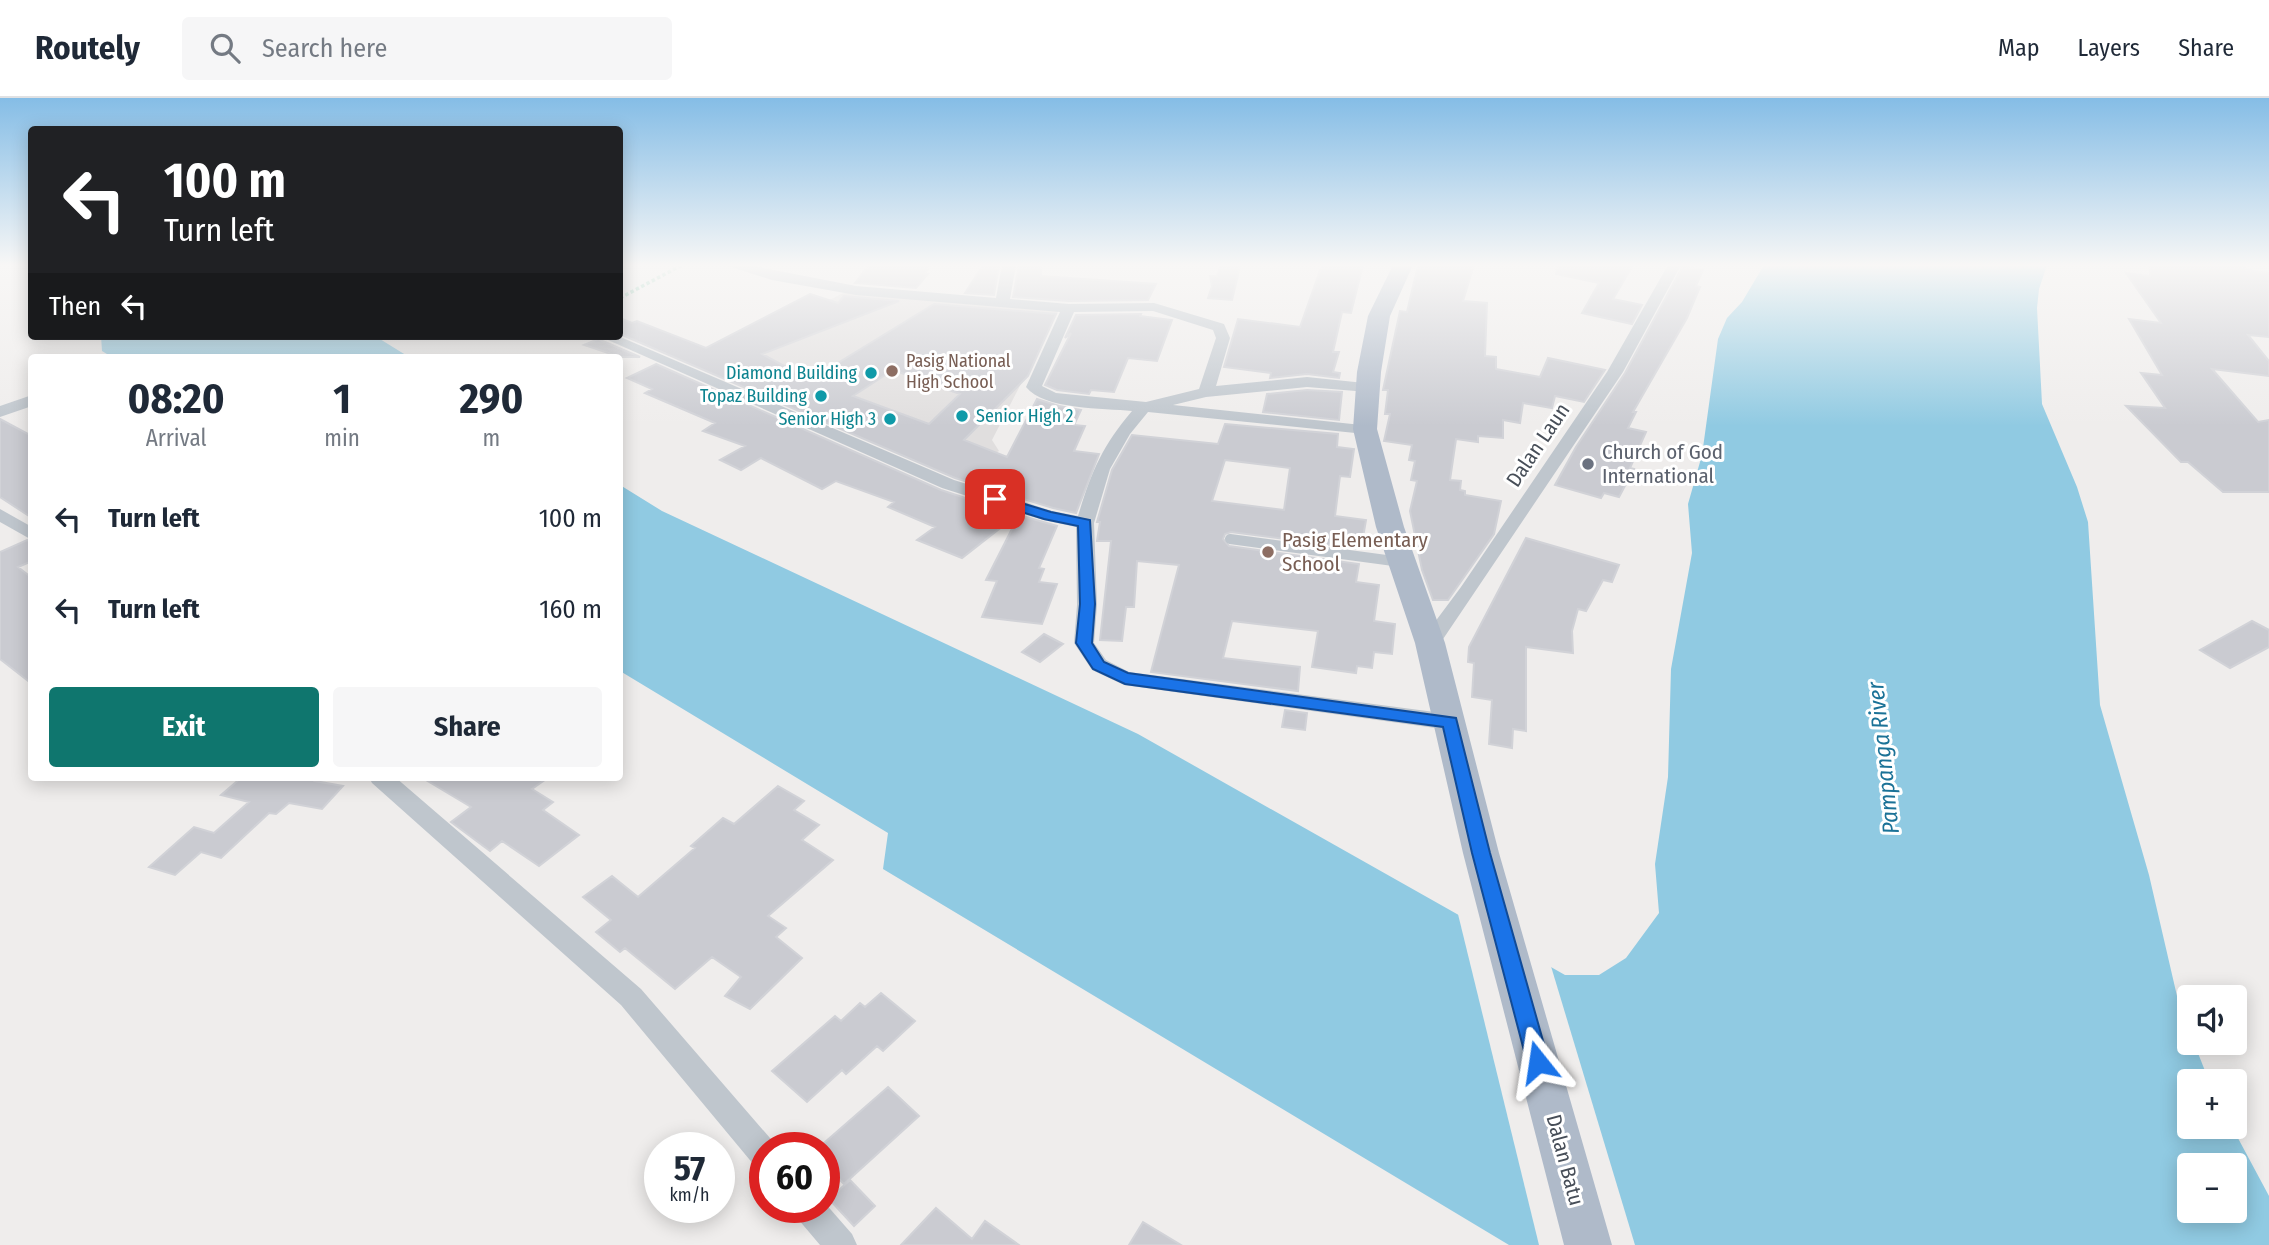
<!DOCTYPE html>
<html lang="en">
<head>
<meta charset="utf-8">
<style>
	body { margin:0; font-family:"Fira Sans Condensed",sans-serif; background:#f6f6f7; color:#1f2937; height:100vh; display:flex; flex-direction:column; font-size:26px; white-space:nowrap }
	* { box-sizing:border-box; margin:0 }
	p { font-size:23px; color:#747a83 }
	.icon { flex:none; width:38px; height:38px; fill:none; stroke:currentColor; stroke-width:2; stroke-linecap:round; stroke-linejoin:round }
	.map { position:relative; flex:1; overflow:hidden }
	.panel { position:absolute; left:28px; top:256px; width:595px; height:427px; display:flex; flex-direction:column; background:#fff; border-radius:7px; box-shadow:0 4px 18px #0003 }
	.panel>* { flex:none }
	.hud { position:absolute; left:28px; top:28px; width:595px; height:214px; border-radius:7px; box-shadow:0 4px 18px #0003; background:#202124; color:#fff; overflow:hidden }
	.buttons { position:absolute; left:2177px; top:887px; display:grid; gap:14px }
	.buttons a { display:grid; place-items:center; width:70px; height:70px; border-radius:7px; background:#fff; box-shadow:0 4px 18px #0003; font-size:35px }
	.speed { position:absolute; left:644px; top:1034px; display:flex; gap:14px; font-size:35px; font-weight:700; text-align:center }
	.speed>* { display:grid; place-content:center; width:91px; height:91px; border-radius:50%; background:#fff; box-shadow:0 4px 18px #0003; line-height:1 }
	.speed small { font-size:18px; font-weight:400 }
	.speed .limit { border:10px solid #d22; background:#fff; color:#111 }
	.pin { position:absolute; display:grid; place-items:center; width:60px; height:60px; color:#fff; margin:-30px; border-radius:14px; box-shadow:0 4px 10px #0006 }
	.me { position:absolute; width:77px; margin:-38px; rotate:345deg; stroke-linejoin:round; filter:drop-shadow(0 0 5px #0008) }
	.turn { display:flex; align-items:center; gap:24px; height:147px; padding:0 21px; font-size:32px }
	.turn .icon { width:91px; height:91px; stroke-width:2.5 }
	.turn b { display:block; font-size:49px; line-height:60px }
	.then { display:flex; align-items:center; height:66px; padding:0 21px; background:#0003; gap:14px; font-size:26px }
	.eta { display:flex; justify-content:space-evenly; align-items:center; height:119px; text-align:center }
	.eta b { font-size:42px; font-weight:700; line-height:49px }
	.primary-button { display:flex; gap:14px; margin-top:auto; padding:14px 21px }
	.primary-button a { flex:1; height:80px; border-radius:7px; background:#0f766e; color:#fff; font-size:28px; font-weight:700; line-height:80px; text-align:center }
	.primary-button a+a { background:#f6f6f7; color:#1f2937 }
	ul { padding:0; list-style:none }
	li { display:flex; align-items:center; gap:21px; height:91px; padding:0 21px }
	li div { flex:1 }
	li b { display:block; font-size:26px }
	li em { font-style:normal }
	header { display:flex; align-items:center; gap:42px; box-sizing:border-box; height:98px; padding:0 35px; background:#fff; border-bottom:2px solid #e0e1e3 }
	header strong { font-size:33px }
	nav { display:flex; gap:38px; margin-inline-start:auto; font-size:24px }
	.search { width:490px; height:63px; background:#f6f6f7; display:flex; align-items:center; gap:18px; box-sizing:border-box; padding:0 24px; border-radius:7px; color:#747a83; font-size:26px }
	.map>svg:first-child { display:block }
</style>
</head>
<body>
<header>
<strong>Routely</strong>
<div class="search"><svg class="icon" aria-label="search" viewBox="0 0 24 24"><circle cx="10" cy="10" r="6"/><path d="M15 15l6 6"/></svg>Search here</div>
<nav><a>Map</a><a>Layers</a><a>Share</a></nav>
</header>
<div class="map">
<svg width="2269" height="1147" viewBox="0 0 2269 1147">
	<rect width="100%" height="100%" fill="#efedec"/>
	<path fill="#e0dede" d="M847 193 1059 212 992 342 999 353 972 369 726 256Z"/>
	<path fill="#90cae2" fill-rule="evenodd" d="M1764 167H2047L2039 191 2037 210 2042 306 2077 389 2088 424 2100 607 2149 777 2180 911 2189 934V945H2194L2209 983 2189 984V1029H2232L2269 1098V1147H1509L883 771 888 735 620 573V387L662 413 1138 636 1565 877H1599L1626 860 1659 815 1655 766 1668 679 1671 571 1692 455 1688 406 1702 357 1718 241 1727 220 1742 204ZM2189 1068H2235V1113H2189Z
		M101 238H375L409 259H112L102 253Z"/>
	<path fill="#efedec" d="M1457 812 1550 865 1635 1147H1539Z"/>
	<path fill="#cacbd1" stroke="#d1d2d7" stroke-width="2" fill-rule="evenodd" d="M869 167H930L925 176H928L916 190 855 185Z
		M983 167H999L994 197 965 195Z
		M1019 167H1041V178L1156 186 1148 202 1069 203 1013 199Z
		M1322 167H1363L1351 215 1342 214 1333 254H1339L1333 274 1340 275 1339 280 1307 276 1270 280 1271 275 1224 269 1238 221 1300 229Z
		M1418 167H1474L1463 203 1487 205 1485 258 1496 259V271L1540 279 1548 260 1605 272 1584 304 1555 298 1552 310 1523 305 1520 325 1503 322V340L1478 338V344L1456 341 1450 382 1461 383 1460 392 1465 393V397L1501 403 1494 436 1448 502H1433L1422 472 1410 413 1417 383 1411 382 1415 363 1409 362 1412 347 1384 343 1390 316H1385L1388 292H1383L1400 213 1407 214Z
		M1557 167H1633L1613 201 1642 207 1632 226 1582 215 1599 185 1556 176Z
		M2150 167H2244L2247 172 2269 175V239L2248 237 2269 263V278L2212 271 2258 324 2269 322V394H2223L2188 364H2181L2126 308 2165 310 2141 275 2162 277 2129 221 2161 225 2126 175 2150 178Z
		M1220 168 1240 169 1232 202 1208 200 1212 188 1210 178H1217Z
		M1683 168 1703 172 1696 188 1700 189 1687 220 1633 314H1636L1628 330 1646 334 1630 370 1634 371 1619 399 1604 395 1601 400 1555 387 1576 349 1625 275Z
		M810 196 838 205 844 198 899 203 762 256 810 282 934 206 1056 216 1028 278 964 342 1007 359 1037 301 1059 308 1081 312 1074 327 1085 328 1074 353 1099 356 1076 415 1053 410 955 380 620 236V220L632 225 637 223 706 250ZM893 272 960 296 929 326 853 298Z
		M1141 216 1140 218 1172 222 1157 263 1128 260 1114 294 1091 292 1089 296 1057 292 1045 287 1071 235 1065 240 1076 217Z
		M598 241 640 259H620L584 247Z
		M656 266 941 392 1017 417 962 460 917 442 935 429 888 409 894 404 836 383 822 391 761 360 741 372 720 362 745 348 703 333 715 325 645 295 652 291 627 280Z
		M1307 292 1342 294 1339 322 1263 314 1267 296Z
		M0 321 32 338V420L0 399Z
		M1225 326 1338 336 1337 349 1354 351 1350 379 1340 378 1335 418 1366 422 1361 451 1231 434 1225 436 1223 441 1229 448 1359 466 1356 484 1379 487 1374 523 1395 526 1392 556 1374 554 1372 570 1357 568 1356 575 1312 569 1318 533 1232 523 1223 560 1300 569 1298 593 1151 574 1179 467 1137 463 1134 509H1126L1122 543 1100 542 1111 443H1097L1100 424H1097L1112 372 1132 337 1218 346ZM1225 362 1290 370 1284 412 1212 403Z
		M1019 417 1057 428 1039 470 1044 471 1039 484 1057 486 1042 526 982 519 997 483 986 482Z
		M1526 440 1619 467 1612 484 1603 482 1586 513 1578 511 1572 533 1573 555 1526 549V633L1513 631 1512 650 1489 646 1492 602 1472 599 1474 565 1468 564 1469 549Z
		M27 442 32 444V463L18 469 32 480V586L0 561V454Z
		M2252 523 2269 532V549L2230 570 2200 552Z
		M1044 536 1063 546 1040 564 1022 554Z
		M1285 612 1307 615 1305 632 1282 629Z
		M242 679H319L315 683 343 688 322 711 289 705 276 716 269 715 221 760 201 754 175 777 149 769 194 729 214 735 249 704 221 697Z
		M421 679H549L532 691 553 704 543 712 579 737 539 768 502 743 490 753 451 724 471 709Z
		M778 688 804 703 794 712 819 727 802 742 833 762 768 818 786 830 776 839 802 860 750 911 725 898 741 879 712 859 675 891 625 850 620 854 596 834 611 822 583 799 612 778 638 799 695 750 691 748 723 720 734 726Z
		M881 895 915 923 883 953 877 948 846 976 842 972 807 1004 772 973 835 918 841 923 860 905 865 909Z
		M888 989 919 1018 844 1086 824 1066V1045Z
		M850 1082 875 1108 854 1128 829 1101Z
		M936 1110 972 1141 985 1123 1019 1147H901Z
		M1143 1124 1181 1147H1129Z"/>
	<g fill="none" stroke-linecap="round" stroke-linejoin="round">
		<path stroke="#7ac3a5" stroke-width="3.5" stroke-dasharray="3.5 2.5" stroke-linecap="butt" d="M620 200 682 167"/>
		<path stroke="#bfc6cd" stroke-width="10" d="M1230 441 1401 464"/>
		<path fill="#bfc6cd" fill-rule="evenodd" d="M725 167H748L856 188 996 200 1002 167H1016L1010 201 1069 206 1154 205 1224 226 1230 240 1216 288 1307 279 1374 286 1376 289 1374 292 1368 294 1307 289 1206 299 1173 307 1371 328 1373 331 1371 334 1365 336 1148 314 1130 336 1110 371 1094 425 1097 507 1094 545 1106 562 1129 574 1450 616 1458 619 1461 624 1458 629 1450 632 1124 587 1092 572 1074 545 1077 507 1076 429 1043 422 942 390 599 238H618L954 382 1052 413 1078 418C1091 375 1102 348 1132 313 1104 310 1044 312 1026 289L1060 214 856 197 772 182ZM1153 213 1213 232 1216 240 1199 291 1146 304 1056 295 1042 288 1074 214Z
			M1668 167H1681L1623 274 1437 550H1423L1420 545 1423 540 1461 489 1607 274Z
			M32 297V308L0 319V308Z
			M0 411 32 429V442L0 424Z
			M369 679H395L641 891 776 1047 777 1050H765V1071L754 1067 621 907 372 685Z
			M824 1104 852 1136 857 1147H820L798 1121 793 1110H824Z"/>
		<path fill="#afbac9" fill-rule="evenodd" d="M1393 167H1413L1390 218 1381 274 1377 331 1404 429 1445 545 1499 755 1612 1147H1564L1463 755 1415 545 1376 429 1353 331 1357 274 1368 218Z"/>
	</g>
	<linearGradient id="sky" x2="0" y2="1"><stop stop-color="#85bde6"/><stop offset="0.51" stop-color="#f8f7f6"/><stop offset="1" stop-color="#f8f7f6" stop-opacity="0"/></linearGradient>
	<rect width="2269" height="328" fill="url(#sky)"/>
	<path fill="#1a73e8" stroke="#114b97" stroke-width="2" d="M995 397 1051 414 1090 422 1095 506 1092 545 1104 564 1128 575 1456 620 1490 755 1549 964 1546 971 1538 974 1530 971 1527 964 1472 755 1443 629 1125 586 1093 571 1076 545 1080 506 1078 428 1044 421 990 404 988 401Z"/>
	<g fill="#8d6e63" stroke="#fff" stroke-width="2.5">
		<circle cx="892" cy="273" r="7"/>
		<circle cx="1268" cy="454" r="7"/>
	</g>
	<g fill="#0f9aa8" stroke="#fff" stroke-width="2.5">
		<circle cx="871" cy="275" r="7"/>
		<circle cx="821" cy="298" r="7"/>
		<circle cx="962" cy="318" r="7"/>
		<circle cx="890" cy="321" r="7"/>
	</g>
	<circle fill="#6b7280" stroke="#fff" stroke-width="2.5" cx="1588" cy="366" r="7"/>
	<g text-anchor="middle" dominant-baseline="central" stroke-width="6" stroke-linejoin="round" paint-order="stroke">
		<g font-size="18" fill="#785e54" stroke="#fff" text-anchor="start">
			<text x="906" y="263">Pasig National<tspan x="906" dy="21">High School</tspan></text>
		</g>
		<g font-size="18" fill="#0d838f" stroke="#fff" text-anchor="end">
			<text x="857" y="275">Diamond Building</text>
			<text x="807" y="298">Topaz Building</text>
			<text x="976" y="318" text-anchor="start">Senior High 2</text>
			<text x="876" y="321">Senior High 3</text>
		</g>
		<g font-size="21" fill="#474e58" stroke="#fff">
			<text transform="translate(1538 347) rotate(-56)">Dalan Laun</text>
			<text transform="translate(1565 1062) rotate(75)">Dalan Batu</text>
		</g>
		<g font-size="21" fill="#5b616d" stroke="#fff" text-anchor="start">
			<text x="1602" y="354">Church of God<tspan x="1602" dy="24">International</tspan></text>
		</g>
		<g font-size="21" fill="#785e54" stroke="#fff" text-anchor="start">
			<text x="1282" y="442">Pasig Elementary<tspan x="1282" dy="24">School</tspan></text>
		</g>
		<g font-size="23" font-style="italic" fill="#1b7297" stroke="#fff">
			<text transform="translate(1883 660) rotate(-96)">Pampanga River</text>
		</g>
	</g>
</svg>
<div class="buttons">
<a><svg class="icon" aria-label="sound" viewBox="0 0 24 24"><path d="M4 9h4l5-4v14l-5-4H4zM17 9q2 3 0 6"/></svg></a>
<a>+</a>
<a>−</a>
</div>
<div class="speed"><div>57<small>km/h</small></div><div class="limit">60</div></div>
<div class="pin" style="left:995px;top:401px;background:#d93025"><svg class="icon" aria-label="arrive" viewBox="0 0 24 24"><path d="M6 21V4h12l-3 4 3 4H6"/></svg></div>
<svg class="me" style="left:1538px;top:964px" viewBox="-20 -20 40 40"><path d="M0-17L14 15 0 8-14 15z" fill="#1a73e8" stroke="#fff" stroke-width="4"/></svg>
<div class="hud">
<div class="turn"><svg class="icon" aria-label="left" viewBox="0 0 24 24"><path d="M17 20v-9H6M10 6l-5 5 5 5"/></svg><div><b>100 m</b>Turn left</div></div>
<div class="then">Then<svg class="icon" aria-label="left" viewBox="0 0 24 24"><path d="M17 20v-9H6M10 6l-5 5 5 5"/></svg></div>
</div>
<section class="panel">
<div class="eta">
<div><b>08:20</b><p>Arrival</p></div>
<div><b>1</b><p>min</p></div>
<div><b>290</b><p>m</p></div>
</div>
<ul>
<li><svg class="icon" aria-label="left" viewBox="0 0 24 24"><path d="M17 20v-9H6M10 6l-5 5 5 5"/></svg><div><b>Turn left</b></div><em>100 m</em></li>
<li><svg class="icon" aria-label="left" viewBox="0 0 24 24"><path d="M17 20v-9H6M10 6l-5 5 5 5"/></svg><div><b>Turn left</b></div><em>160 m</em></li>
</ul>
<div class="primary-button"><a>Exit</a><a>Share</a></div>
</section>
</div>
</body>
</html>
